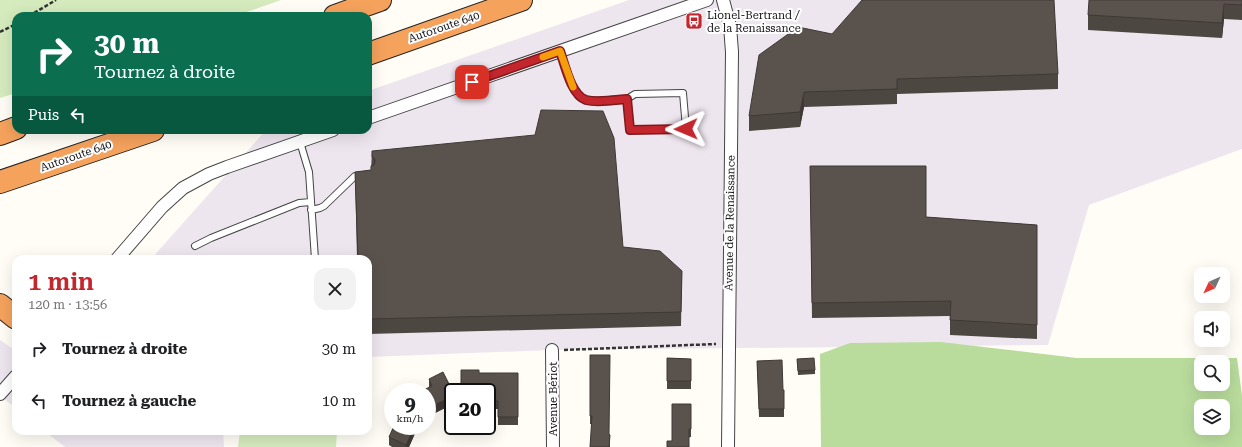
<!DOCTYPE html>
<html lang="fr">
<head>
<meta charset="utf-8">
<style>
	body { margin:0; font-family:"Roboto Serif",serif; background:#f2f2f2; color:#202124; height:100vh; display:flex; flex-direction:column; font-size:15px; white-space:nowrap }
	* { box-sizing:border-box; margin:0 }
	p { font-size:13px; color:#757577 }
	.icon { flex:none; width:22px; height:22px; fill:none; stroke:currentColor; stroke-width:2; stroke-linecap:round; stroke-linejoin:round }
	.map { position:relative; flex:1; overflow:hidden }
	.side { position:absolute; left:12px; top:255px; width:360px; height:180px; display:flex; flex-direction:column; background:#fff; border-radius:12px; box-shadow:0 4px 16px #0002 }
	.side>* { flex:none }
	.top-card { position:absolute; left:12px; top:12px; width:360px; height:122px; border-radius:12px; box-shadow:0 4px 16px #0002; background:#0b6e4f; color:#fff; overflow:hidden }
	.needle { width:26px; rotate:226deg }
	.fabs { position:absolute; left:1194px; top:267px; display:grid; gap:8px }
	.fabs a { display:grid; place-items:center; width:36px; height:36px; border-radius:8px; background:#fff; box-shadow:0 4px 16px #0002; font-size:20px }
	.speed { position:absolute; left:384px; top:383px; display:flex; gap:8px; font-size:20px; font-weight:700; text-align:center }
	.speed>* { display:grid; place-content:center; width:52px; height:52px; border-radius:50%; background:#fff; box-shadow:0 4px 16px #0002; line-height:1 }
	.speed small { font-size:10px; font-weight:400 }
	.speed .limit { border:2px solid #111; border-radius:6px; background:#fff; color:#111 }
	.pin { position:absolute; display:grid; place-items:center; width:34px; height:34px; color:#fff; margin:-17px; border-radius:8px; box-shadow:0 2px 6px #0006 }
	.me { position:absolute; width:44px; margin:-22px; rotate:269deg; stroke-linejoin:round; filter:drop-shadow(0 0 3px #0008) }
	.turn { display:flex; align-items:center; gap:14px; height:84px; padding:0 16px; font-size:18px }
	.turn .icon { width:52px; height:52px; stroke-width:2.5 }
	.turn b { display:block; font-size:28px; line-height:34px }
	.then { display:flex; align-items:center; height:38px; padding:0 16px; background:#0003; gap:8px; font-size:15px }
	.round { display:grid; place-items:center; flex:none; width:42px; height:42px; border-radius:12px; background:#f2f2f2 }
	.headline { display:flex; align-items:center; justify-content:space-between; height:68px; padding:0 16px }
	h1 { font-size:24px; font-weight:600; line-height:30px; color:#c4262e }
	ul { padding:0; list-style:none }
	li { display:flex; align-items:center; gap:12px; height:52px; padding:0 16px }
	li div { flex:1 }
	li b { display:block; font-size:15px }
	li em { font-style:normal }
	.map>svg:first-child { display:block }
</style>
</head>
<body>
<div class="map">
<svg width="1242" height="447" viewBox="0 0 1242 447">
	<rect width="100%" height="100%" fill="#fffdf5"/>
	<path fill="#eee6ef" d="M629 0H1242V149L1089 205 1048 345 552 350 368 357V259H151L266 130H368V91Z
		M0 340 16 351V408L0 396Z
		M44 431H223L224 447H65Z"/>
	<path fill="#d5ebbd" d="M0 0H281L235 16H16V93L0 98Z
		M240 431H337L336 447H238Z"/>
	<path fill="#b9dc9c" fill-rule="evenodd" d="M941 342 1077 358H1237L1242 396V447H821L820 354 850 343ZM1201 362H1223V384H1201ZM1201 406H1223V428H1201Z"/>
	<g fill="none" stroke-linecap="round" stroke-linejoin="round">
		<g stroke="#444" stroke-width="8">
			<path id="lane" d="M560 51 573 88 580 97 585 99 591 101 627 99 635 94 683 93 686 129 630 130 627 99
				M300 142 309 172 315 259
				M311 210 320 208 324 206 355 176H362
				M195 246 211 238 299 203 311 202"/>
		</g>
		<g stroke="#444" stroke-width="14">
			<path id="street" d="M723 0 730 26 732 52 728 447
				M368 118 707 0
				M117 259 162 207 183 188 209 174 227 167 333 130
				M552 350 553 447
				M0 394 16 376"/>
		</g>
		<g stroke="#222" stroke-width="24">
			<path id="highway" d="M335 16 380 0
				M368 54 521 0
				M0 134 16 128
				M0 182 153 130
				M0 305 16 318"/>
		</g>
		<path stroke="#333" stroke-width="2.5" stroke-dasharray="4 2" stroke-linecap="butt" d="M29 16 56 0
			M0 32 16 24
			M564 350 716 344"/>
		<use href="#lane" stroke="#fff" stroke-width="6"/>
		<use href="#street" stroke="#fff" stroke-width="12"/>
		<use href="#highway" stroke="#f5a25d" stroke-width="22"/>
	</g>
	<path fill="#4d4742" d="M1242 0V20L1224 19 1222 38 1088 30V15Z
		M832 34 1058 74V89L897 94V104L804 107 800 127 749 131V116Z
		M372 151 623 247 682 271 681 326 368 334V259H357L355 172 371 170Z
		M810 166 926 217 1037 225V339L950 335V316L812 318Z
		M590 355 609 434 610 435V447H590L592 424H590Z
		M667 358 691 359V389H667Z
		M797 359 815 370V374L798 375Z
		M757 361 783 390H784V417H759Z
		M479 373H518V425H498V409H487V392Z
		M429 379 453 392V404L427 417V392L429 387Z
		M691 404V437L672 441Z
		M418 426 409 447H392L389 445V437Z"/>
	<path fill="#3f3936" d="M1224 4V19L1222 38V23Z
		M804 92V107L800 127V112Z
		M453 396V404L427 417V409Z
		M415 426H418V427L409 447H406V445Z"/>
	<path fill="#5a524d" stroke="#3f3936" d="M862 0H1054L1058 74 897 79V89L804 92 800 112 749 116 759 55 798 27 832 34Z
		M1089 0H1242V5L1224 4 1222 23 1088 15Z
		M541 110 603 111 614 138 623 247 660 251 682 271 681 312 368 319V259H358L355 172 371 170V166L374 165 375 162V159L372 157V151L535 135Z
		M810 166H926V217L1037 225V325L950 320 951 301 812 303Z
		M590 355H610L609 434 610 435 609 447H590L592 416H590Z
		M667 358 691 359V381H667Z
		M814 358 815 370 798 371 797 359Z
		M782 360 783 390H784V409H759L757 361Z
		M461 370H479V373H518V417H498V401H487V392H461Z
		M443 372 453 392V396L427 409V392H419L432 386 429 379Z
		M672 404H691V429H689V447H667V441H672Z
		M394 426H415L406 445 389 437Z"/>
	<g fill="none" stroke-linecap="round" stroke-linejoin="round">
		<g stroke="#7f191e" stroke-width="10">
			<path id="route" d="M472 82 560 51C565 65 571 95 586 100 598 103 615 100 627 99L630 130 686 129"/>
		</g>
		<use href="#route" stroke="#c4262e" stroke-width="7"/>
		<path stroke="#f59e0b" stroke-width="7" d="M543 57 560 51 573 87"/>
	</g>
	<defs>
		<g id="bus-square" transform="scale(0.9)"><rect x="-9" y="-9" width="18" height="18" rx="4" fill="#c4262e" stroke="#fff"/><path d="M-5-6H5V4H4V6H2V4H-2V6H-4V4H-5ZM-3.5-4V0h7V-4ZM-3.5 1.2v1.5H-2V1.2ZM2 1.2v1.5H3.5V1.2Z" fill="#fff"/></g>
	</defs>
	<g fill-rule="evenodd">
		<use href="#bus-square" x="694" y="21"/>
	</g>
	<g text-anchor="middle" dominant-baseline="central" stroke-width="4" stroke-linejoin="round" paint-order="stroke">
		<g font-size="11" fill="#111" stroke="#fff" text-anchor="start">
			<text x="707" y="15">Lionel-Bertrand /<tspan x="707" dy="13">de la Renaissance</tspan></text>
		</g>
		<g font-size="11" fill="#111" stroke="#fff">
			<text transform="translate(444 27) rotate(-19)">Autoroute 640</text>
			<text transform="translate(76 156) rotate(-19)">Autoroute 640</text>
			<text transform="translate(730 223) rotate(-89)">Avenue de la Renaissance</text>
			<text transform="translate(553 399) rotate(-90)">Avenue Bériot</text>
		</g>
	</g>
</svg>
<div class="fabs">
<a><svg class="needle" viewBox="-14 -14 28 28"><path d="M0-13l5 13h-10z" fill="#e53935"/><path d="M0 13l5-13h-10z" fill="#757577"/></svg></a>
<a><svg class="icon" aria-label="sound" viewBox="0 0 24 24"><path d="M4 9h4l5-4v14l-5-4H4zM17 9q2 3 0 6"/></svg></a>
<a><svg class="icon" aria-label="search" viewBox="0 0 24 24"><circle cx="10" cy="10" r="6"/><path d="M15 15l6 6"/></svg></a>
<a><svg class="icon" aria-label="layers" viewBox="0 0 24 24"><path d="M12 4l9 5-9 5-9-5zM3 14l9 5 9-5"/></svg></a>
</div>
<div class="speed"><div>9<small>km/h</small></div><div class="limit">20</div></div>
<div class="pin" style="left:472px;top:82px;background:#d93025"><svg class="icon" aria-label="arrive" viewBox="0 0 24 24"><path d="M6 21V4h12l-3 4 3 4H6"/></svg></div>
<svg class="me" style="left:686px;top:129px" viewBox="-20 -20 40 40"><path d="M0-17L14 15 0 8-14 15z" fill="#c4262e" stroke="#fff" stroke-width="4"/></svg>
<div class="top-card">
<div class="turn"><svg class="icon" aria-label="right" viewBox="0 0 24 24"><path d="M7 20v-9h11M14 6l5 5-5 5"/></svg><div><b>30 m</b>Tournez à droite</div></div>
<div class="then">Puis<svg class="icon" aria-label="left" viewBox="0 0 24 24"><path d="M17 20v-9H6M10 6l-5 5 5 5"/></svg></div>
</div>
<section class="side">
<div class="headline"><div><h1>1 min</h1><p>120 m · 13:56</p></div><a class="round"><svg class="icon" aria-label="close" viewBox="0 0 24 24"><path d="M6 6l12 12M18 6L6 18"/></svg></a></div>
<ul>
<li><svg class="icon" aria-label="right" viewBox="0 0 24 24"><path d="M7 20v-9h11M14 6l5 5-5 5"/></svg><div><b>Tournez à droite</b></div><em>30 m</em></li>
<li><svg class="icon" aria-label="left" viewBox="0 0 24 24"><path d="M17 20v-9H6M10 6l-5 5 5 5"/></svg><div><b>Tournez à gauche</b></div><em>10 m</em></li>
</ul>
</section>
</div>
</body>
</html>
